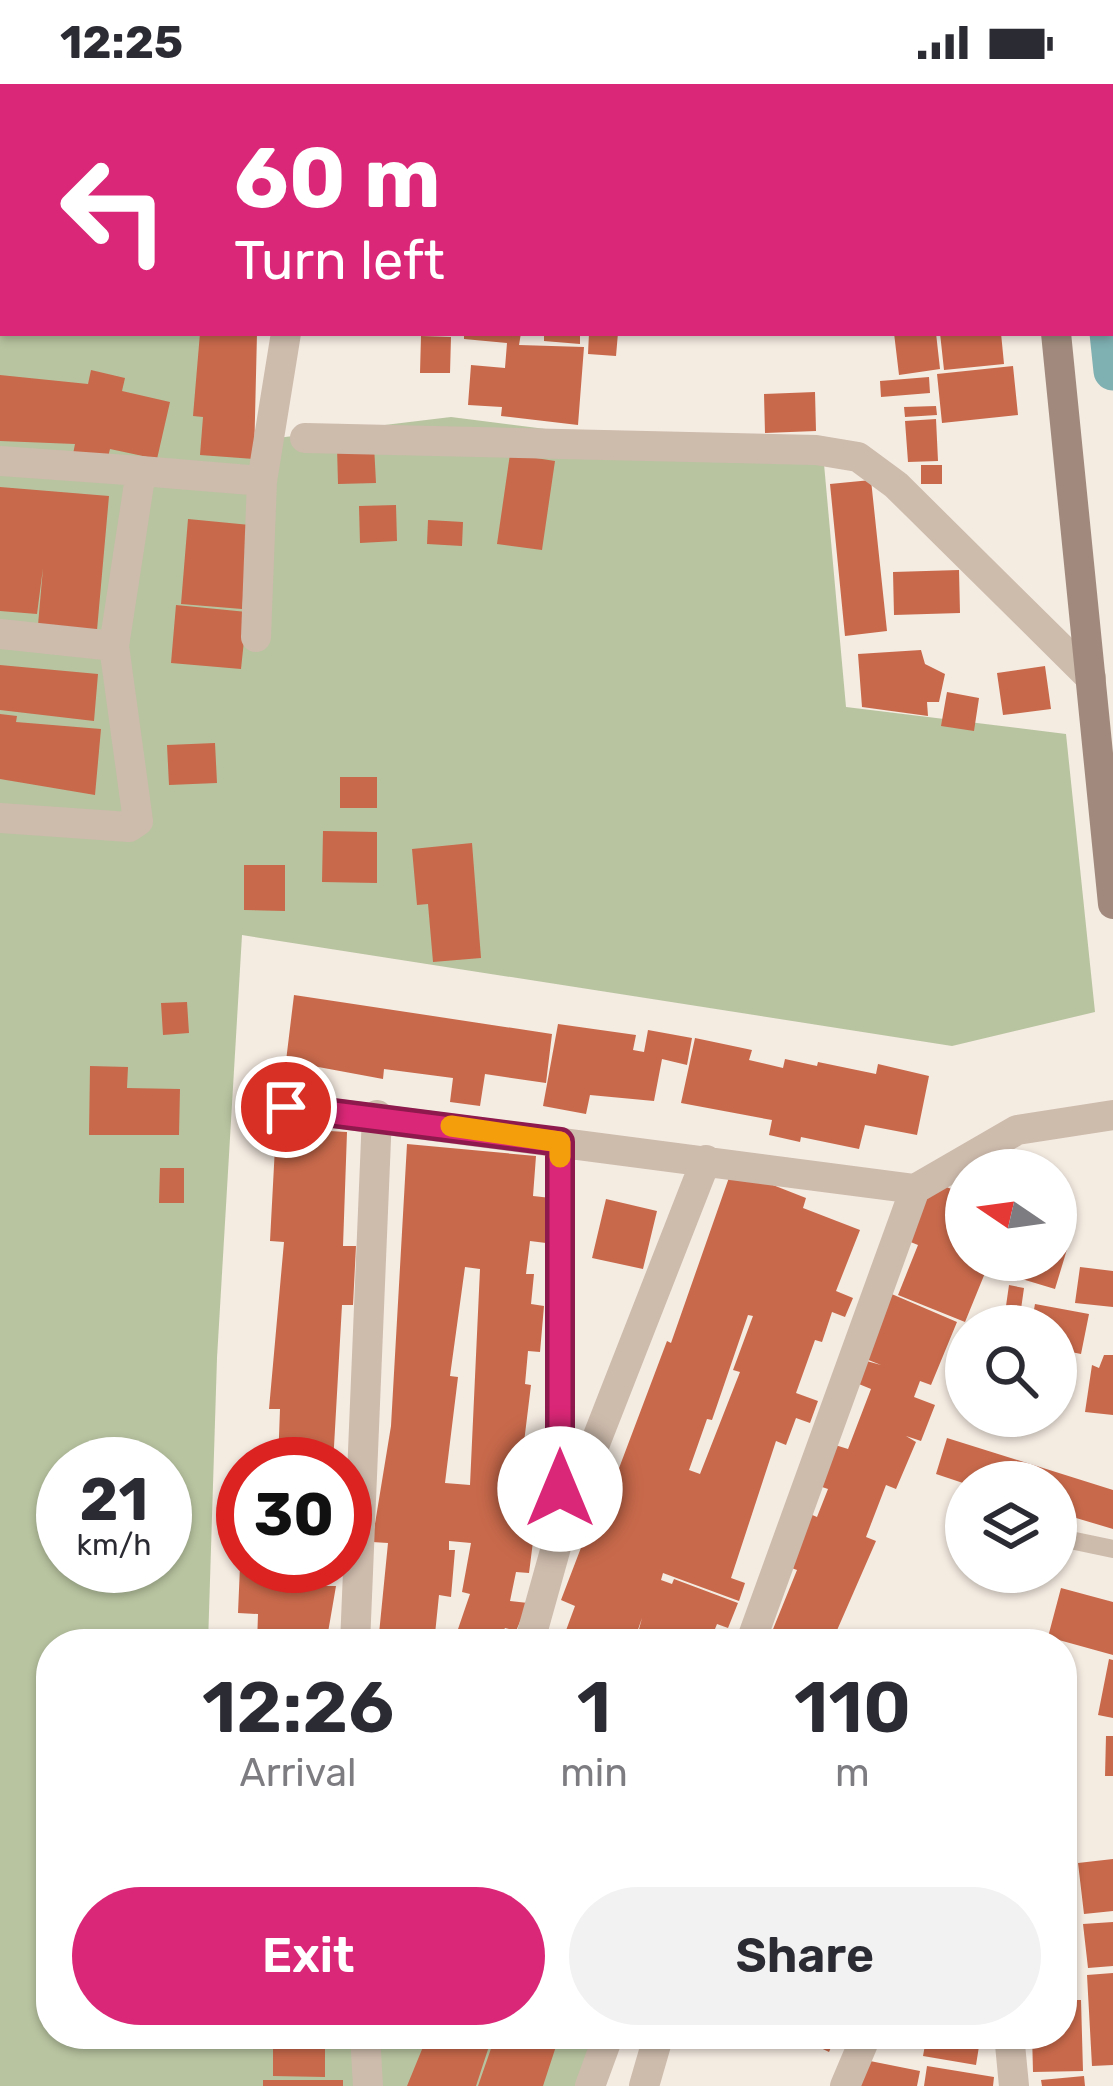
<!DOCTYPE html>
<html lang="en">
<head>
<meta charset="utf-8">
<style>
	body { margin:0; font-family:Rubik,sans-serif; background:#f2f2f3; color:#2b2b33; height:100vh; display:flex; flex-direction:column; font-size:45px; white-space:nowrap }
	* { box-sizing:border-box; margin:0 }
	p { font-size:39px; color:#7c7c81 }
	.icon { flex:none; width:66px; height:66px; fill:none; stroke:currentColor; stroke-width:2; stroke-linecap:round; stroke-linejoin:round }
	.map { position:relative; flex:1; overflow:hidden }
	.sheet { position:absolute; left:36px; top:1545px; width:1041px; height:420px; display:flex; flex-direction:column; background:#fff; border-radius:48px; box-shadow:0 3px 9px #0004 }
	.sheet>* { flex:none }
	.guide { position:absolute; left:0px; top:0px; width:1113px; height:252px; box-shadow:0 3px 9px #0004; background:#db2777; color:#fff; overflow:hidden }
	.needle { width:78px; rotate:283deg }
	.buttons { position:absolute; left:945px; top:1065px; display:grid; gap:24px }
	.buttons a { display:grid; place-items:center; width:132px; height:132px; border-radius:50%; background:#fff; box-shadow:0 3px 9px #0004; font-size:60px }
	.speed { position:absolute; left:36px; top:1353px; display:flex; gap:24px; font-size:60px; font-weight:700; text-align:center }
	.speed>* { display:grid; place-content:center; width:156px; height:156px; border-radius:50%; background:#fff; box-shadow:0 3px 9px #0004; line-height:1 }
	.speed small { font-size:30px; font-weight:400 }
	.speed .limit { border:18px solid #d22; background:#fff; color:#111 }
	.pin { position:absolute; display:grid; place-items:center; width:102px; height:102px; color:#fff; margin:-51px; border:6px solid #fff; border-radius:50%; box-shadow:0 3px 12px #0007 }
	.me { position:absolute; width:132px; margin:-66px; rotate:0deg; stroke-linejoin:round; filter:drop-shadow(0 0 9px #0008) }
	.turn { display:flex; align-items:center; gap:42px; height:252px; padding:0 36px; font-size:54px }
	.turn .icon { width:156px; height:156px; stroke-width:2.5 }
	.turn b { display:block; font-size:84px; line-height:102px }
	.eta { display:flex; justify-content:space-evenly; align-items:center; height:204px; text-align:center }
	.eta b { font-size:72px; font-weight:600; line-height:84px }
	.cta { display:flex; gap:24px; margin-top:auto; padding:24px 36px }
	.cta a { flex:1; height:138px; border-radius:72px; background:#db2777; color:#fff; font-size:48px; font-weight:600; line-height:138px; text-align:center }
	.cta a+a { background:#f2f2f3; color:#2b2b33 }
	.status { display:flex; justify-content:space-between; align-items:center; height:84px; padding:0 60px; background:#fff; direction:ltr }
	.status svg { height:33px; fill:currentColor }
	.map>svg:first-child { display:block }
</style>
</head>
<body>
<div class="status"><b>12:25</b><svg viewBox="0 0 49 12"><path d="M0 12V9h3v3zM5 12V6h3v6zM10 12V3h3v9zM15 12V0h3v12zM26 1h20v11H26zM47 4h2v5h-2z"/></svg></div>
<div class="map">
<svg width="1113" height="2002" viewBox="0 0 1113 2002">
	<rect width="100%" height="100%" fill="#f4ebe1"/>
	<path fill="#b8c4a0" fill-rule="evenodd" d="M0 0H266L3 3V249H256L252 357 451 333 824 380 846 623 1066 650 1095 928 952 962 242 851 217 1274 208 1560H51V1950H596L575 2002H0ZM63 1380H165V1482H63Z"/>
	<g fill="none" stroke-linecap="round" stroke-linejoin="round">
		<path stroke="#7fb0b2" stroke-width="39" d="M1083 0V3
			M1109 249 1113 287"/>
	</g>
	<path fill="#c8694b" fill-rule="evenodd" d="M200 249H257L254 375 200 371 203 333 193 332Z
		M464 249H521L519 261 584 263 578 341 501 332 502 323 468 321 471 281 505 284 507 259 464 255Z
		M544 249H580V260L544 257Z
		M589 249H618L616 272 588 270Z
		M894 249H936L940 285 899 291Z
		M940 249H1001L1004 280 944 286Z
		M421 252 451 253 450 289H420Z
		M1013 282 1018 331 942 339 937 290Z
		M91 286 125 294 122 307 170 318 157 375 110 365 107 377 73 370 75 360 0 357V291L88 300Z
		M929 293 930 309 881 313 880 297Z
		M815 308 816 347 765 349 764 310Z
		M936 322 937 331 905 333 904 323Z
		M936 335 938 377 908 378 905 337Z
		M374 361 376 399 338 400 337 363Z
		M510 370 555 377 542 466 497 460Z
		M921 381H942V400H921Z
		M871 396 887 547 845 552 830 400Z
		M0 403 109 412 97 546 38 541 43 484 37 530 0 527Z
		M396 421 397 457 360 459 359 422Z
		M188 435 250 441 242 525 181 520Z
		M428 436 463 438 462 462 427 460Z
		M959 486 960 529 894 531 893 488Z
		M176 521 247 528 241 585 171 579Z
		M921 566 925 580 945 590 939 618H927L928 632 862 623 858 570Z
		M0 581 98 590 94 637 0 626Z
		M1045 582 1051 625 1003 631 997 589Z
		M947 608 979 614 974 647 941 642Z
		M0 630 17 632 16 638 101 645 95 711 0 695Z
		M215 659 217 699 169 701 167 661Z
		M340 693H377V724H340Z
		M323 747 377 748V799L322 798Z
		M472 759 481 874 433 878 428 820 417 821 412 765Z
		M244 781H285V827L244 826Z
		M294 911 552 950 546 999 485 990 480 1022 450 1018 453 994 384 985 383 995 286 977Z
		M187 918 189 949 163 951 161 919Z
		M558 940 636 951 633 966 644 968 648 946 692 954 687 981 662 975 654 1017 590 1011 586 1030 543 1022Z
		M695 954 752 966 749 976 783 984 785 975 817 982 818 978 876 990 878 980 929 992 917 1051 865 1041 859 1065 801 1053 800 1058 769 1051 772 1036 681 1019Z
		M90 982 128 983 127 1004 180 1005 179 1051H89Z
		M276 1044 347 1048 343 1162H356L353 1221H342L333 1380H278L280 1325H269L284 1158 270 1157Z
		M407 1060 536 1072 533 1112 551 1114 546 1159 530 1157 526 1190H534L531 1220 544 1222 540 1268 528 1267 525 1300 531 1301 514 1440 535 1442 529 1489 516 1488 510 1517 528 1519 516 1547 505 1544 496 1560 457 1548 470 1510 462 1508 471 1459 449 1457V1466H455L451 1513 439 1511 434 1560H378L388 1459 372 1458 391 1342ZM465 1183 480 1185 470 1401 445 1399 458 1293 450 1292Z
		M160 1084H184V1119H159Z
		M732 1085 806 1114 803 1124 860 1146 836 1207 853 1214 845 1233 832 1228 822 1258 815 1256 796 1309 818 1317 810 1339 796 1334 786 1361 776 1357 731 1494 745 1499 739 1517 663 1489 661 1496 672 1500 674 1495 738 1519 728 1544 717 1540 709 1560 664 1552 677 1559 635 1560 642 1534 633 1560H561L575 1522 561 1516 600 1414 607 1416 667 1257 671 1259ZM748 1231 753 1232 733 1286 740 1288 700 1390 689 1386 707 1335 712 1336Z
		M932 1097 966 1111V1176H1000L993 1192 985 1189 965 1238 898 1211 918 1161 908 1157Z
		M606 1115 657 1127 643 1185 592 1174Z
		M1056 1133 1075 1139 1055 1205 1005 1190 1009 1176H1056Z
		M1080 1183 1113 1187V1223L1075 1219Z
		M1009 1201 1024 1204 1021 1225 1006 1222Z
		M887 1208 957 1238 931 1301 920 1297 914 1313 935 1321 921 1357 906 1352 916 1358 896 1405 886 1401 866 1453 876 1457 831 1560H767L797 1486 789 1483 810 1430 817 1433 828 1405 816 1401 832 1360 848 1365 871 1305 854 1298 863 1276 881 1281 861 1273Z
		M1035 1220 1089 1230 1081 1270 1056 1265V1242H1031Z
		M1008 1233 1028 1237 1027 1242H1006Z
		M1104 1271H1113V1331L1085 1328 1092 1281 1099 1284Z
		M947 1354 1113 1406V1445L1056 1428V1398L966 1400 936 1390Z
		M240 1482H324L323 1502H336L326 1560H257L258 1530 238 1529Z
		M1061 1504 1113 1518V1571L1048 1553Z
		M441 1549 479 1559 478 1560H438Z
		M1109 1575 1113 1576V1634L1098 1631Z
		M1106 1652H1113V1692H1105Z
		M1065 1734 1074 1812 1062 1814V1735Z
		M1113 1775V1827L1084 1830 1078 1779Z
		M1062 1830H1071L1073 1907H1062Z
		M1113 1838V1882L1088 1884 1083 1840Z
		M1113 1889V1981L1092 1982 1087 1891Z
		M1062 1916H1081L1083 1987 1033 1988 1032 1950H1062Z
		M273 1950H325V1993L273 1992Z
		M404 1950H493L476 2002H407L425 1958Z
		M504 1950H560L543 2002H478L494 1956 501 1958Z
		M792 1950H837L829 1968Z
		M927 1950H981L976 1981 923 1972Z
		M865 1976 920 1987 917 2002H859Z
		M927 1982 994 1993 993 2002H924Z
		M1084 1992 1085 2002H1042L1041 1996Z
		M263 1996H343V2002H263Z"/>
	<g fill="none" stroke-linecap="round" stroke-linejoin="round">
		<path stroke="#cdbbac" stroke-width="18" d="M1056 1453 1113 1465"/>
		<path stroke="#cdbbac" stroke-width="30" d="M529 0 531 3
			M249 3 250 0
			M305 354 816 366 858 373 896 401 1091 594
			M0 377 141 387
			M0 550 114 562
			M256 553 262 397 286 249
			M0 734 129 743 138 737 114 562 141 387 262 397
			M286 1023 915 1105
			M560 1058V1431
			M355 1560 377 1031
			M529 1560 560 1449 706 1076
			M750 1560 915 1105 1017 1046 1113 1031
			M365 1950 368 2002
			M1009 1950 1014 2002
			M590 2002 609 1950
			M644 2002 659 1950
			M845 2002 867 1950"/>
		<path stroke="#a18a7d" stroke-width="30" d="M1038 0V3
			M1056 249 1113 820"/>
	</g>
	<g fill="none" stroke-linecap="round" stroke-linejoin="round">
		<g stroke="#8e194d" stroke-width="30">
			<path id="route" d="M286 1023 560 1058V1405"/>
		</g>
		<use href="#route" stroke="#db2777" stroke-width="21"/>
		<path stroke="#f59e0b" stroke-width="21" d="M451 1042 560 1058V1073"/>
	</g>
</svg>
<div class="buttons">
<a><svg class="needle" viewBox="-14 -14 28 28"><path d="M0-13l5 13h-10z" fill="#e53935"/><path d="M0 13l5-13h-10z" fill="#7c7c81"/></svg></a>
<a><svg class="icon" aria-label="search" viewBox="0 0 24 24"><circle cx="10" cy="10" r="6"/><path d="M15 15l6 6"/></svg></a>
<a><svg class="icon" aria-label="layers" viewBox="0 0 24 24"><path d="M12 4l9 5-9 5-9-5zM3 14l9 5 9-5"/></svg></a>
</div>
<div class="speed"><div>21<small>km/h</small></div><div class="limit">30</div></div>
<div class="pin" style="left:286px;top:1023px;background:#d93025"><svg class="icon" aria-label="arrive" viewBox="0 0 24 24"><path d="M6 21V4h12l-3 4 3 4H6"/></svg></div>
<svg class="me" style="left:560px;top:1405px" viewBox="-20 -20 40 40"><circle r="19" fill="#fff"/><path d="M0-13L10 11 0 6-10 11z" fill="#db2777"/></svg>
<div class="guide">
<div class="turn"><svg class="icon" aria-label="left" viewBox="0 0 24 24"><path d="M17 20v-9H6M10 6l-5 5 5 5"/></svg><div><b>60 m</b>Turn left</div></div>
</div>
<section class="sheet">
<div class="eta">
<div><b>12:26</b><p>Arrival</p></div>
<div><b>1</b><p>min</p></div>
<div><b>110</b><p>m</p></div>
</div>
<div class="cta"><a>Exit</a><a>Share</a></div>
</section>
</div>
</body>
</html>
